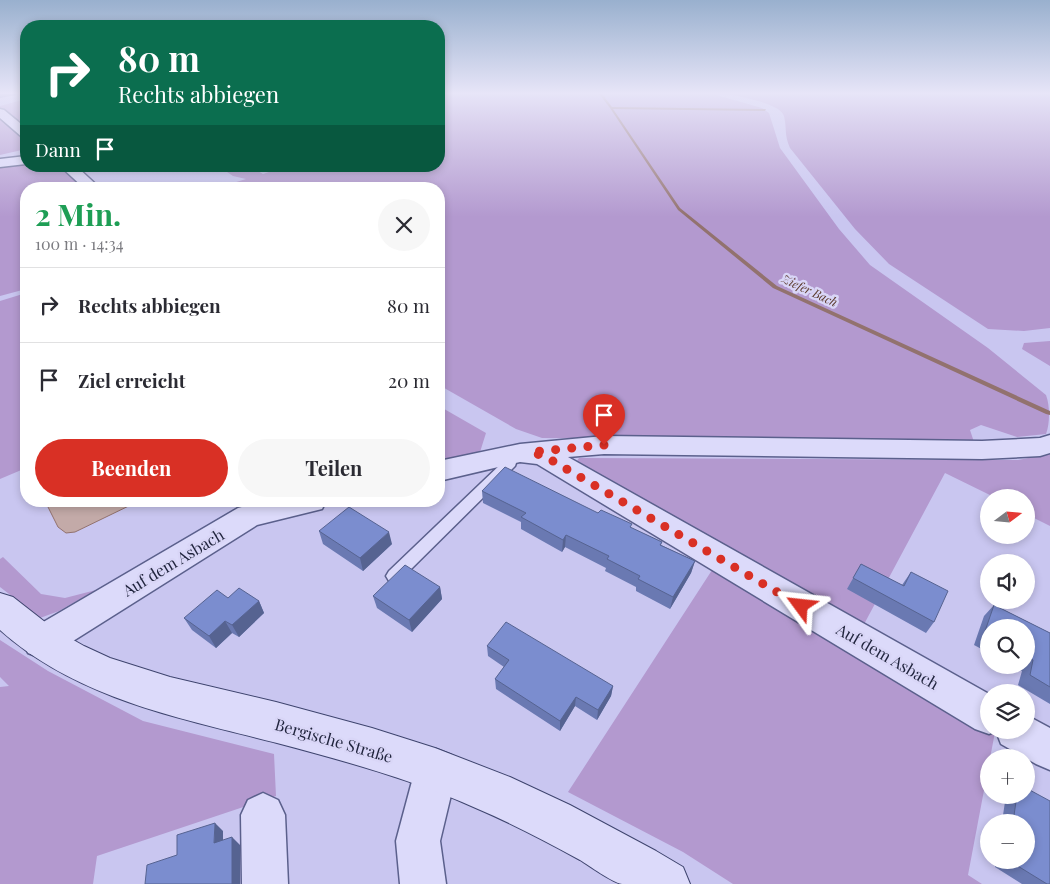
<!DOCTYPE html>
<html lang="de">
<head>
<meta charset="utf-8">
<style>
	body { margin:0; font-family:"Playfair Display",serif; background:#f7f7f7; color:#2b2b33; height:100vh; display:flex; flex-direction:column; font-size:19px; white-space:nowrap }
	* { box-sizing:border-box; margin:0 }
	p { font-size:16px; color:#7c7c81 }
	.icon { flex:none; width:28px; height:28px; fill:none; stroke:currentColor; stroke-width:2; stroke-linecap:round; stroke-linejoin:round }
	.map { position:relative; flex:1; overflow:hidden }
	.drawer { position:absolute; left:20px; top:182px; width:425px; height:325px; display:flex; flex-direction:column; background:#fff; border-radius:20px; box-shadow:0 2px 8px #0003 }
	.drawer>* { flex:none }
	.top-card { position:absolute; left:20px; top:20px; width:425px; height:152px; border-radius:20px; box-shadow:0 2px 8px #0003; background:#0b6e4f; color:#fff; overflow:hidden }
	.needle { width:32px; rotate:74deg }
	.controls { position:absolute; left:980px; top:489px; display:grid; gap:10px }
	.controls a { display:grid; place-items:center; width:55px; height:55px; border-radius:50%; background:#fff; box-shadow:0 2px 8px #0003; font-size:25px }
	.pin { position:absolute; display:grid; place-items:center; width:42px; height:42px; color:#fff; margin:-51px -21px; border-radius:50% 50% 50% 0; rotate:-45deg; box-shadow:0 0 5px #0007 }
	.pin .icon { rotate:45deg }
	.me { position:absolute; width:55px; margin:-28px; rotate:300deg; stroke-linejoin:round; filter:drop-shadow(0 0 4px #0008) }
	.turn { display:flex; align-items:center; gap:18px; height:105px; padding:0 15px; font-size:22px }
	.turn .icon { width:65px; height:65px; stroke-width:2.5 }
	.turn b { display:block; font-size:35px; line-height:42px }
	.then { display:flex; align-items:center; height:48px; padding:0 15px; background:#0003; gap:10px; font-size:19px }
	.round { display:grid; place-items:center; flex:none; width:52px; height:52px; border-radius:26px; background:#f7f7f7 }
	.summary { display:flex; align-items:center; justify-content:space-between; height:85px; padding:0 15px }
	h1 { font-size:30px; font-weight:700; line-height:38px; color:#1e9e55 }
	.action { display:flex; gap:10px; margin-top:auto; padding:10px 15px }
	.action a { flex:1; height:58px; border-radius:30px; background:#d93025; color:#fff; font-size:20px; font-weight:700; line-height:58px; text-align:center }
	.action a+a { background:#f7f7f7; color:#2b2b33 }
	ul { padding:0; list-style:none }
	li { display:flex; align-items:center; gap:15px; height:75px; padding:0 15px; border-top:1px solid #e1e1e2 }
	li div { flex:1 }
	li b { display:block; font-size:19px }
	li em { font-style:normal }
	.map>svg:first-child { display:block }
</style>
</head>
<body>
<div class="map">
<svg width="1050" height="884" viewBox="0 0 1050 884">
	<rect width="100%" height="100%" fill="#c9c6f0"/>
	<path fill="#b399cf" d="M439 94H713L762 108 769 113 780 148 839 229 870 265 988 348 1046 395C1050 405 1050 424 1046 434L1017 437 981 425 970 430 974 442 542 438 516 429 439 385V189H214L246 179 233 176 218 166H249L263 174 287 166H439Z
		M730 94H1050V328L1024 331 988 329 889 264 855 229 790 148C784 134 787 129 784 116 781 104 741 97 730 94Z
		M26 99V119L7 123 26 140V149L0 155V106Z
		M26 164V166H58L86 189H26V289L0 296V167Z
		M26 293V468L0 479V301Z
		M1050 341V366L1022 349 1024 343Z
		M439 406 486 433 480 452 439 461Z
		M1050 454V526L1026 514V498L994 497 945 473 862 628 575 464 579 458 1018 460Z
		M3 557 41 594 65 598 96 590 59 611 40 618 0 587V559Z
		M714 567 995 732 968 875 982 884H733L683 852 568 792Z
		M0 640 48 671 143 721 274 754 276 796 97 856 93 884H0V687L9 686 0 677Z"/>
	<path fill="#c3aaa8" stroke="#92726e" d="M45 501H139L75 532 66 533 58 527Z"/>
	<g fill="none" stroke-linecap="round" stroke-linejoin="round">
		<path fill="#92726e" fill-rule="evenodd" d="M596 94H602L612 107 766 109 765 111 613 109 680 208 777 286 1050 411V415L1046 414 773 288 678 210 610 108 600 95Z"/>
		<g stroke="#5b608c" stroke-width="3">
			<path id="service" d="M508 451 514 455 516 463 515 466 399 581 394 582 389 581 386 576 389 571 503 462 502 455Z"/>
		</g>
		<g stroke="#5b608c" stroke-width="3">
			<path id="minor" d="M0 109 4 110 26 128V138L22 137 0 118Z
				M26 156V164L0 167V159Z
				M60 166H76L101 189H85Z
				M1050 435V453L1040 456 982 459 604 454 568 457 989 694V730H1026V715L1050 728V770L1036 764 1001 744 996 731 989 734 975 729 537 464 520 462 439 481V461L520 444 604 436 982 441 1040 438Z
				M264 501H326L322 509 257 525 54 653 41 658 28 653 23 642 28 631 238 508Z
				M436 749 451 755 457 770 440 841 446 884H400L396 841 415 770 421 755Z
				M263 793 278 800 285 815 288 884H242L241 815 248 800Z"/>
		</g>
		<g stroke="#3e446e" stroke-width="2">
			<path id="secondary" d="M0 593 13 597 54 629 84 646 110 658 170 677 276 702 372 728 435 748 510 777 570 805 656 851 683 867 690 884C670 884 642 884 622 884 611 882 590 866 580 860 547 842 513 824 478 809 414 780 345 761 277 743 180 718 77 699 0 630Z"/>
		</g>
		<use href="#service" fill="#dcdafa" fill-rule="evenodd"/>
		<use href="#minor" fill="#dcdafa" fill-rule="evenodd"/>
		<use href="#secondary" fill="#dcdafa" fill-rule="evenodd"/>
	</g>
	<path fill="#6a79b2" d="M482 491 598 513 662 542 661 545 695 561 691 573 670 609 636 591V587L605 571 606 568 565 547 562 552 521 529V522L483 503Z
		M319 531 392 544 363 571 323 544Z
		M861 564 902 585 911 572 934 622 926 633 847 589Z
		M440 587 442 599 412 632 377 608 373 596Z
		M228 598 259 601 264 613 239 637 232 633 216 648 192 630 184 618Z
		M994 605 1050 633V704L1018 685 1022 671 1012 665H1026V628H989V653L974 645 984 616Z
		M487 646 613 686 611 696 597 720 575 706 560 731 496 689 495 679 504 667 488 656Z
		M1006 795H1026L1050 820V884H1022L995 867 996 860H1026V822H1002Z"/>
	<path fill="#566391" d="M0 94H15L16 95 0 98Z
		M113 166H126L114 169Z
		M389 532 392 544 363 571 360 558Z
		M566 535 565 547 562 552 563 540Z
		M695 561 691 573 670 609 673 597Z
		M440 587 442 599 412 632 409 620Z
		M259 601 264 613 239 637 232 625Z
		M225 621 232 633 216 648 209 636Z
		M613 686 611 696 597 720 598 710Z
		M576 697 575 706 560 731V721Z
		M215 823 223 831V851L214 843Z
		M232 837 240 845V884H232Z"/>
	<path fill="#7b8dcf" stroke="#566391" d="M505 467 598 513 601 510 632 524 630 527 662 542 660 545 695 561 673 597 638 579 640 576 607 559 609 556 566 535 563 540 521 517 526 513 482 491Z
		M349 507 389 532 360 558 319 531Z
		M861 564 904 586 911 572 948 591 934 622 853 578Z
		M405 565 440 587 409 620 373 596Z
		M239 588 259 601 232 625 225 621 209 636 184 618 217 590 228 598Z
		M994 605 1050 633V687L1030 675 1033 660 1026 656V628H989V637L984 634Z
		M506 622 613 686 598 710 576 697 560 721 495 679 509 660 487 646Z
		M1026 788 1050 801V884H1047L1008 860H1026V822H1013L1017 795H1026Z
		M215 823 214 843 232 837V884H145L147 865 177 855V835Z"/>
	<linearGradient id="sky" x2="0" y2="1"><stop stop-color="#99b0ce"/><stop offset="0.43" stop-color="#e7e5f8"/><stop offset="1" stop-color="#e7e5f8" stop-opacity="0"/></linearGradient>
	<rect width="1050" height="217" fill="url(#sky)"/>
	<g fill="none" stroke-linecap="round" stroke-linejoin="round">
		<path stroke="#d93025" stroke-width="9" stroke-dasharray="0 16.2" d="M604 445 531 452 546 457 801 606"/>
	</g>
	<g text-anchor="middle" dominant-baseline="central" stroke-width="5" stroke-linejoin="round" paint-order="stroke">
		<g font-size="12" font-style="italic" fill="#5c3c2e" stroke="#d9d6f7">
			<text transform="translate(810 290) rotate(25)">Ziefer Bach</text>
		</g>
		<g font-size="16" fill="#1f233c" stroke="#d9d6f7">
			<text transform="translate(173 562) rotate(-31)">Auf dem Asbach</text>
			<text transform="translate(888 656) rotate(30)">Auf dem Asbach</text>
			<text transform="translate(334 740) rotate(16)">Bergische Straße</text>
		</g>
	</g>
</svg>
<div class="controls">
<a><svg class="needle" viewBox="-14 -14 28 28"><path d="M0-13l5 13h-10z" fill="#e53935"/><path d="M0 13l5-13h-10z" fill="#7c7c81"/></svg></a>
<a><svg class="icon" aria-label="sound" viewBox="0 0 24 24"><path d="M4 9h4l5-4v14l-5-4H4zM17 9q2 3 0 6"/></svg></a>
<a><svg class="icon" aria-label="search" viewBox="0 0 24 24"><circle cx="10" cy="10" r="6"/><path d="M15 15l6 6"/></svg></a>
<a><svg class="icon" aria-label="layers" viewBox="0 0 24 24"><path d="M12 4l9 5-9 5-9-5zM3 14l9 5 9-5"/></svg></a>
<a>+</a>
<a>−</a>
</div>
<div class="pin" style="left:604px;top:445px;background:#d93025"><svg class="icon" aria-label="arrive" viewBox="0 0 24 24"><path d="M6 21V4h12l-3 4 3 4H6"/></svg></div>
<svg class="me" style="left:801px;top:606px" viewBox="-20 -20 40 40"><path d="M0-17L14 15 0 8-14 15z" fill="#d93025" stroke="#fff" stroke-width="4"/></svg>
<div class="top-card">
<div class="turn"><svg class="icon" aria-label="right" viewBox="0 0 24 24"><path d="M7 20v-9h11M14 6l5 5-5 5"/></svg><div><b>80 m</b>Rechts abbiegen</div></div>
<div class="then">Dann<svg class="icon" aria-label="arrive" viewBox="0 0 24 24"><path d="M6 21V4h12l-3 4 3 4H6"/></svg></div>
</div>
<section class="drawer">
<div class="summary"><div><h1>2 Min.</h1><p>100 m · 14:34</p></div><a class="round"><svg class="icon" aria-label="close" viewBox="0 0 24 24"><path d="M6 6l12 12M18 6L6 18"/></svg></a></div>
<ul>
<li><svg class="icon" aria-label="right" viewBox="0 0 24 24"><path d="M7 20v-9h11M14 6l5 5-5 5"/></svg><div><b>Rechts abbiegen</b></div><em>80 m</em></li>
<li><svg class="icon" aria-label="arrive" viewBox="0 0 24 24"><path d="M6 21V4h12l-3 4 3 4H6"/></svg><div><b>Ziel erreicht</b></div><em>20 m</em></li>
</ul>
<div class="action"><a>Beenden</a><a>Teilen</a></div>
</section>
</div>
</body>
</html>
